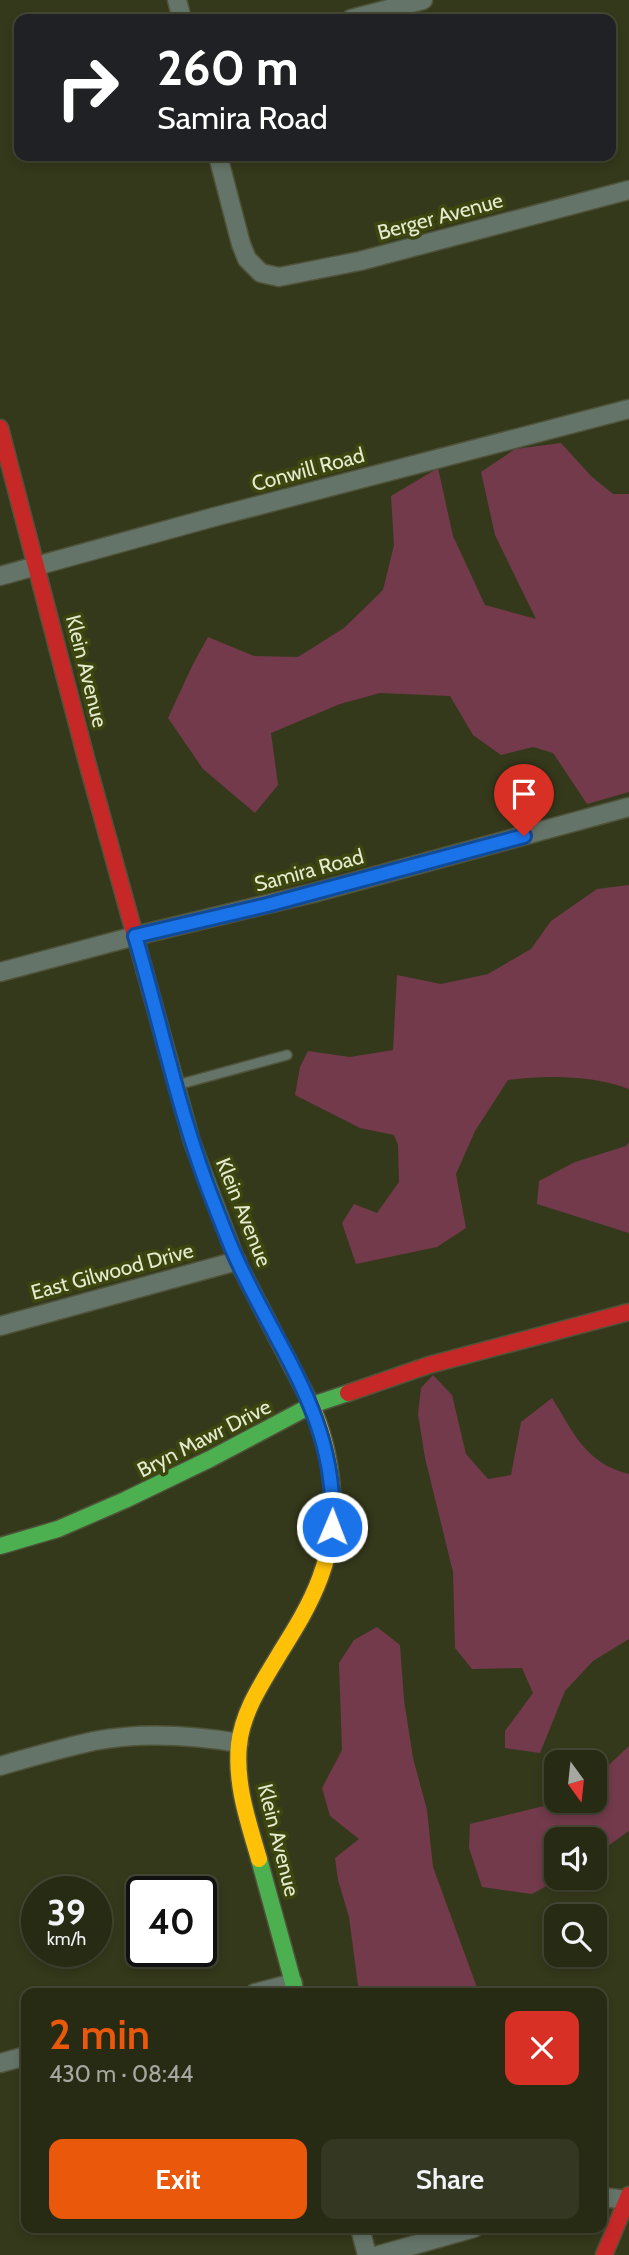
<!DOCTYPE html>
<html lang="en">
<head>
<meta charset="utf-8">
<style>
	body { margin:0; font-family:Cabin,sans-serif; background:#343722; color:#f1f3f6; height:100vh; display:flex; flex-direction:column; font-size:26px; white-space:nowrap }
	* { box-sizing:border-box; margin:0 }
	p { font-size:23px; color:#a5a7a0 }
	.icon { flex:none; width:38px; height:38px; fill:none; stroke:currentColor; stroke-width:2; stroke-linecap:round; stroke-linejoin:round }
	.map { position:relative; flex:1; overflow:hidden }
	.sheet { position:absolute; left:21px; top:1988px; width:586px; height:245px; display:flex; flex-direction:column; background:#282b14; border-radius:14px; box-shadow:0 4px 10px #0003,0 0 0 2px #444734 }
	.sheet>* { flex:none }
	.top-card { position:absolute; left:14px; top:14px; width:602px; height:147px; border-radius:14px; box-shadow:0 4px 10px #0003,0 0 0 2px #444734; background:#202124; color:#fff; overflow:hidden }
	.needle { width:46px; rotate:165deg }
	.buttons { position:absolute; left:544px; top:1750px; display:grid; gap:14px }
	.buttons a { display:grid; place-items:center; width:63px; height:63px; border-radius:14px; background:#282b14; box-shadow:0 4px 10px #0003,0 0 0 2px #444734; font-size:35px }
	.speed { position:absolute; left:21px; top:1876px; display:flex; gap:14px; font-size:35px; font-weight:700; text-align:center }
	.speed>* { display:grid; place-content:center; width:91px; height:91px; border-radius:50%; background:#282b14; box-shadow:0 4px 10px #0003,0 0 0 2px #444734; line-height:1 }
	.speed small { font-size:18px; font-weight:400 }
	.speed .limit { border:4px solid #111; border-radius:10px; background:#fff; color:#111 }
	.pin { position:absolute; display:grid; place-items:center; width:60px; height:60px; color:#fff; margin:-72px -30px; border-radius:50% 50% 50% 0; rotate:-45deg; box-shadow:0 0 7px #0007 }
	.pin .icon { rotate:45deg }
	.me { position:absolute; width:77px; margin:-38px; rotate:1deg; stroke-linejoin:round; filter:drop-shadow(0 0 5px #0008) }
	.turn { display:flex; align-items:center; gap:24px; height:147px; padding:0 28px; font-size:32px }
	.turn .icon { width:91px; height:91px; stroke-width:2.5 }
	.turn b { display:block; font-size:49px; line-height:60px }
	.round { display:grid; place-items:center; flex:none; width:74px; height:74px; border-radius:14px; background:#343722 }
	.summary { display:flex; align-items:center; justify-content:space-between; height:119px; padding:0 28px }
	h1 { font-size:42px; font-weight:600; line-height:52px; color:#ea580c }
	.cta { display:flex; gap:14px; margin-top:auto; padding:14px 28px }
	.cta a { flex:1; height:80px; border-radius:14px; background:#ea580c; color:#fff; font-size:28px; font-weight:600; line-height:80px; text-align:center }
	.cta a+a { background:#343722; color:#f1f3f6 }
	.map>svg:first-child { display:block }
</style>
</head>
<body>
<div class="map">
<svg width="629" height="2255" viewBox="0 0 629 2255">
	<rect width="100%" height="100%" fill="#35391b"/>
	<path fill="#723a4b" d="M561 443 591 476 613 494H629V792L587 804 553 753 533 747 501 755 473 735 450 696 380 693 340 704 271 733 278 785 255 813 203 769 168 718 193 664 208 637 254 656 298 657 344 628 383 590 394 545 391 496 438 468 453 536 485 605 536 619 495 535 481 472 515 449Z
		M629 885V1089C593 1075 547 1075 508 1080L475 1131 456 1174 466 1228 437 1247 356 1264 342 1223 354 1204 377 1213 399 1182 398 1145 394 1135 360 1128 295 1095 300 1067 308 1051 350 1057 393 1050 397 975 441 984 488 974 531 949 551 921 597 889Z
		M629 1142V1233L537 1204 539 1181 575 1162 626 1146Z
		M433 1375 452 1395 466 1454 488 1479 511 1475 521 1422 552 1398C574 1433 585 1463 629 1474V1639L593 1661 565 1691 540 1753 505 1748V1731L533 1693 522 1668 472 1669 455 1648 453 1572 425 1458 418 1414 421 1388Z
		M377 1627 400 1645 404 1700 413 1758 427 1810 433 1867 479 1993H359L349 1917 338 1880 335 1858 359 1839 330 1816 322 1788 342 1750 339 1663 354 1640Z
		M629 1746V1831L595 1855V1839H556V1878H561L532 1894 482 1887 469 1848 470 1824 544 1806 556 1799 595 1801V1778Z"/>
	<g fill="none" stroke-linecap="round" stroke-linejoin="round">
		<g stroke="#4f533a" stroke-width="12">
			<path id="lane" d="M177 1085 287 1055"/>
		</g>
		<g stroke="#4f533a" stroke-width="21">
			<path id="street" d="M177 0 182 19
				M351 19 423 0
				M218 156 241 244 247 259 261 273 279 277 360 261 629 190
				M0 576 214 517 629 409
				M0 972 135 936 313 893 629 807
				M0 1326 237 1261
				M0 1766C31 1757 62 1748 94 1741 142 1732 191 1735 239 1743
				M255 1993 293 1983
				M0 2063 26 2056
				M602 2197 627 2200
				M360 2228 367 2255
				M379 2255 474 2228"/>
		</g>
		<g stroke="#4f533a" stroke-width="19">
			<path id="fast" d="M145 972 192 1142 237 1261 310 1402
				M0 1546 58 1529 125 1500 210 1459 312 1405 348 1393
				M259 1859 296 1993"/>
		</g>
		<g stroke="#4f533a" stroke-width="19">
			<path id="slow" d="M259 1859C248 1821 235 1784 239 1744 243 1710 263 1682 280 1653 295 1629 310 1605 320 1578 341 1524 334 1454 310 1402"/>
		</g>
		<g stroke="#4f533a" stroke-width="19">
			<path id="jam" d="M0 428 87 762 145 972
				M348 1393 429 1365 629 1312
				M604 2255 629 2195"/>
		</g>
		<use href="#lane" stroke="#657468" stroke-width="9"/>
		<use href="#street" stroke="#657468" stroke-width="18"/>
		<use href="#fast" stroke="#4caf50" stroke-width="16"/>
		<use href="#slow" stroke="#ffc107" stroke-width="16"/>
		<use href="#jam" stroke="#c62828" stroke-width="16"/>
	</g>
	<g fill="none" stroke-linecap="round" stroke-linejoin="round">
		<g stroke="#114b97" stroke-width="18">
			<path id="route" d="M332 1527C338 1420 279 1352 237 1260 228 1241 221 1221 213 1201 179 1115 161 1024 135 936L267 905 524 836"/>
		</g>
		<use href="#route" stroke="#1a73e8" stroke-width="12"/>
	</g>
	<g text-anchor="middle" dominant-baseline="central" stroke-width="7" stroke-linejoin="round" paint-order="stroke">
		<g font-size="21" fill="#e4ebce" stroke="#3d460e">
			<text transform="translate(440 216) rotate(-15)">Berger Avenue</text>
			<text transform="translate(308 469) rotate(-15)">Conwill Road</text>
			<text transform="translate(87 671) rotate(76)">Klein Avenue</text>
			<text transform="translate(309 870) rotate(-15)">Samira Road</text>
			<text transform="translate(244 1212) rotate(68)">Klein Avenue</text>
			<text transform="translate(112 1271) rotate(-15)">East Gilwood Drive</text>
			<text transform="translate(204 1438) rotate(-27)">Bryn Mawr Drive</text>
			<text transform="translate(279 1840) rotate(76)">Klein Avenue</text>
		</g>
	</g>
</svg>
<div class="buttons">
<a><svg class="needle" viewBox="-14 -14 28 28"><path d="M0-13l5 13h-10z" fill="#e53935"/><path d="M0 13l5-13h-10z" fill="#a5a7a0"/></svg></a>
<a><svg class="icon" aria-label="sound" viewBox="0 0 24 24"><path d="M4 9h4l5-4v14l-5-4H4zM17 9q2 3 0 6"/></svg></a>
<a><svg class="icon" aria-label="search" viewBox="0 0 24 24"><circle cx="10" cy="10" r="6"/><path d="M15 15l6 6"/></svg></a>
</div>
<div class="speed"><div>39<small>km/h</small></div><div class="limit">40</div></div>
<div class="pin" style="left:524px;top:836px;background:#d93025"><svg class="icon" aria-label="arrive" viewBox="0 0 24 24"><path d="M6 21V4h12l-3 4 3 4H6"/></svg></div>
<svg class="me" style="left:332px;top:1527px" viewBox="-20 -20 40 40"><circle r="17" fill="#1a73e8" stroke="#fff" stroke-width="3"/><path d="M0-11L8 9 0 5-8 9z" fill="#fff"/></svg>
<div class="top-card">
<div class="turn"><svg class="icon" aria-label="right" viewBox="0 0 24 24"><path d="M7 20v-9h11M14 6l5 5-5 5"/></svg><div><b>260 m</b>Samira Road</div></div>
</div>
<section class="sheet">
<div class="summary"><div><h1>2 min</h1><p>430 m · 08:44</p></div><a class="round" style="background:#d93025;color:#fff"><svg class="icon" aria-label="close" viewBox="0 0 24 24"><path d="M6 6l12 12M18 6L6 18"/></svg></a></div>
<div class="cta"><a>Exit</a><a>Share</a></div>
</section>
</div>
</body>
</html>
